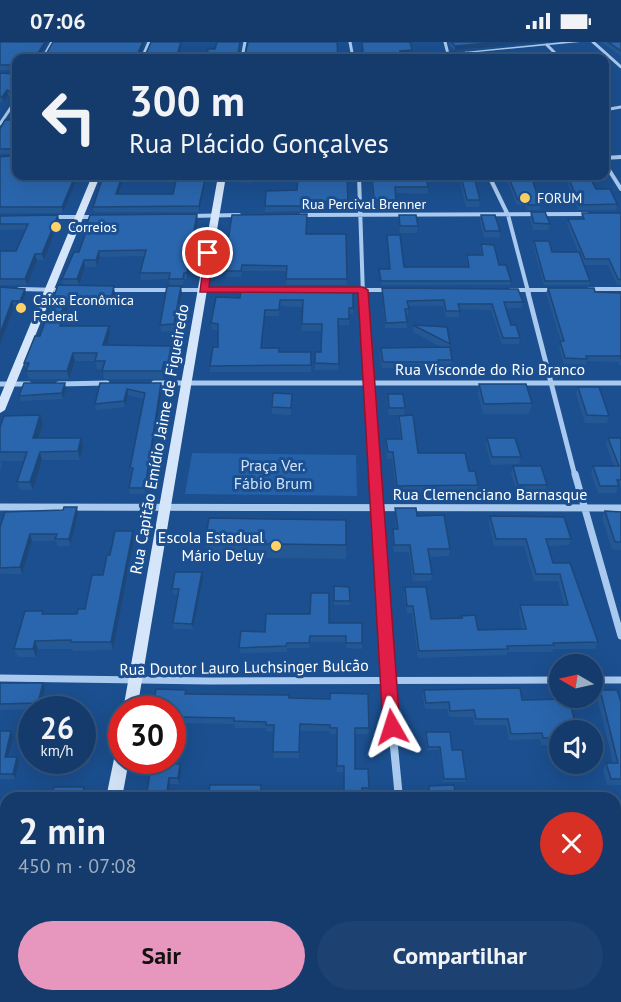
<!DOCTYPE html>
<html lang="pt">
<head>
<meta charset="utf-8">
<style>
	body { margin:0; font-family:"PT Sans",sans-serif; background:#1d4271; color:#f1f3f6; height:100vh; display:flex; flex-direction:column; font-size:22px; white-space:nowrap }
	* { box-sizing:border-box; margin:0 }
	p { font-size:20px; color:#9dadc1 }
	.icon { flex:none; width:33px; height:33px; fill:none; stroke:currentColor; stroke-width:2; stroke-linecap:round; stroke-linejoin:round }
	.map { position:relative; flex:1; overflow:hidden }
	.sheet { position:absolute; left:0px; top:750px; width:621px; height:210px; display:flex; flex-direction:column; background:#143b6b; border-radius:18px 18px 0 0; box-shadow:0 6px 24px #0002,0 0 0 2px #33557e }
	.sheet>* { flex:none }
	.guide { position:absolute; left:12px; top:12px; width:597px; height:126px; border-radius:12px; box-shadow:0 6px 24px #0002,0 0 0 2px #33557e; background:#143b6b; color:#f1f3f6; overflow:hidden }
	.needle { width:39px; rotate:279deg }
	.buttons { position:absolute; left:549px; top:612px; display:grid; gap:12px }
	.buttons a { display:grid; place-items:center; width:54px; height:54px; border-radius:50%; background:#143b6b; box-shadow:0 6px 24px #0002,0 0 0 2px #33557e; font-size:30px }
	.speed { position:absolute; left:18px; top:654px; display:flex; gap:12px; font-size:30px; font-weight:700; text-align:center }
	.speed>* { display:grid; place-content:center; width:78px; height:78px; border-radius:50%; background:#143b6b; box-shadow:0 6px 24px #0002,0 0 0 2px #33557e; line-height:1 }
	.speed small { font-size:15px; font-weight:400 }
	.speed .limit { border:9px solid #d22; background:#fff; color:#111 }
	.pin { position:absolute; display:grid; place-items:center; width:51px; height:51px; color:#fff; margin:-26px; border:3px solid #fff; border-radius:50%; box-shadow:0 2px 6px #0007 }
	.me { position:absolute; width:66px; margin:-33px; rotate:354deg; stroke-linejoin:round; filter:drop-shadow(0 0 4px #0008) }
	.turn { display:flex; align-items:center; gap:21px; height:126px; padding:0 18px; font-size:27px }
	.turn .icon { width:78px; height:78px; stroke-width:2.5 }
	.turn b { display:block; font-size:42px; line-height:51px }
	.round { display:grid; place-items:center; flex:none; width:63px; height:63px; border-radius:32px; background:#1d4271 }
	.head { display:flex; align-items:center; justify-content:space-between; height:102px; padding:0 18px }
	h1 { font-size:36px; font-weight:700; line-height:45px }
	.cta { display:flex; gap:12px; margin-top:auto; padding:12px 18px }
	.cta a { flex:1; height:69px; border-radius:36px; background:#e797bd; color:#111; font-size:24px; font-weight:700; line-height:69px; text-align:center }
	.cta a+a { background:#1d4271; color:#f1f3f6 }
	.status { display:flex; justify-content:space-between; align-items:center; height:42px; padding:0 30px; background:#143b6b; direction:ltr }
	.status svg { height:16px; fill:currentColor }
	.map>svg:first-child { display:block }
</style>
</head>
<body>
<div class="status"><b>07:06</b><svg viewBox="0 0 49 12"><path d="M0 12V9h3v3zM5 12V6h3v6zM10 12V3h3v9zM15 12V0h3v12zM26 1h20v11H26zM47 4h2v5h-2z"/></svg></div>
<div class="map">
<svg width="621" height="960" viewBox="0 0 621 960">
	<rect width="100%" height="100%" fill="#1b4f8f"/>
	<path fill="#2461a8" d="M192 411 356 413 357 454 185 452Z"/>
	<g fill="none" stroke-linecap="round" stroke-linejoin="round">
		<path stroke="#a9c9ee" stroke-width="3" d="M350 0 353 16
			M445 0 448 12
			M593 0 621 25
			M547 3 560 16
			M466 11 470 16
			M43 16 52 0
			M142 16 149 0
			M242 16 245 0
			M604 68 621 65
			M0 82 16 58"/>
		<path stroke="#a9c9ee" stroke-width="4" d="M604 116 621 115
			M604 120 621 147
			M359 134 363 253
			M489 134 508 173 529 253
			M301 173 587 172
			M190 174 239 173
			M52 175H95
			M19 247 62 248
			M589 247H621
			M109 248H254
			M340 248H389
			M511 248H554"/>
		<path stroke="#a9c9ee" stroke-width="5" d="M363 251 374 434
			M528 251 575 434
			M154 341H621
			M0 342H29
			M58 342 107 341"/>
		<path stroke="#a9c9ee" stroke-width="7" d="M374 432 390 665
			M575 432 621 594
			M0 465 621 466
			M0 636 210 639 560 638
			M592 638H621"/>
		<path stroke="#a9c9ee" stroke-width="8" d="M390 664 399 756
			M615 865H621
			M417 954V960"/>
		<path fill="#a9c9ee" fill-rule="evenodd" d="M562 0H580L447 13 445 12Z"/>
		<path fill="#d6e6fa" fill-rule="evenodd" d="M92 134H100L5 368 0 371V355Z
			M218 134H226L137 668H123Z
			M122 710V718H129L122 756H106L114 717 117 712Z
			M0 855H6V873H0Z
			M6 947V954H20L18 960H0V952Z"/>
	</g>
	<path fill="#245895" d="M0 0H48L40 14 41 15 45 14 53 0H145L139 13 140 15 145 14 151 0H182V1L178 16H16V55L13 56 8 53 3 60H0V31L15 32 16 28H0Z
		M448 0H551L455 8 450 4Z
		M601 0H621V14Z
		M16 69V112H0V87Z
		M0 115 16 134H78L63 171H0Z
		M103 134H124L119 152H173L176 135H148V134H202V137H205V142L199 170H94L93 165Z
		M234 134H253L251 141 234 140Z
		M371 134H474L480 158 479 165H466L460 140H428V152L395 151 396 164H373Z
		M500 134H545H531L541 163 540 168H527L525 163H517L506 136Z
		M565 134H589L596 147 617 162 616 168H578Z
		M297 148 348 160V165H308L307 169 265 170V164Z
		M531 170 550 182 548 188H533L530 177Z
		M582 171H621V243H617L608 223H584L590 239 589 243H544L533 203 534 199 552 210H578L567 182 568 177H581Z
		M58 173 59 179 44 218H37L27 243H0V209H16L26 187 0 188V174Z
		M399 173 418 184 417 191H400L399 179Z
		M481 173 500 189 499 196 484 195 480 179Z
		M198 178 187 237H184L183 243H170L169 237 141 238 140 231 144 214 100 215 97 225H85L79 243H63L62 237 79 210 85 192V187Z
		M306 192H346L347 243H286L287 229H242L241 235H226V229L228 218H226V212Z
		M387 193 404 225H468L466 216 467 213H482L480 206 481 202 499 223 511 239 510 243H381L379 227H389Z
		M58 243 115 252 112 265H68L62 283V284L110 292 107 303 171 304 172 313 169 329H165L164 337H104L103 327H97L95 319H75L69 337H29L24 321 40 294Z
		M0 245 25 247 26 252 21 264 14 265Z
		M382 246 523 260 522 266H506L511 283 520 296 519 302H502L491 268 459 267V275H446L443 264H408V273H406L407 280V286H385L382 251Z
		M548 246 595 250 621 251V249V323H619L618 320 587 319 586 323 564 322 559 305 561 299 546 251Z
		M347 248 353 266V272H349V283H338V328H315V310H321L322 289H302V265L280 264 279 274H265L262 306 280 310H311V330H210V324L218 305V289L212 287 211 281 240 256Z
		M182 251 175 289 161 290 160 283Z
		M413 283 450 302 452 318 451 324H438V326H382L380 312 381 306 441 305 413 290Z
		M100 341H161L162 347 146 452H130L129 446 131 432 130 426 144 357 128 353 125 365 96 368 95 362Z
		M479 342 532 361 529 372H483L478 353Z
		M578 345 609 374 607 381H585L576 352Z
		M66 347 63 357 21 359 19 354Z
		M292 352 291 373 272 372V365Z
		M388 352 405 366 404 373H389L387 360Z
		M399 374 418 411 469 429 478 443 477 450 396 451 392 417H387L386 404V397H401L398 381Z
		M43 382 38 396H81L83 404 80 418H42L33 448H20L17 440 24 419H0L2 423 0 428V385Z
		M487 396 521 415 519 422 491 423 486 403Z
		M608 396H621V445H618L616 451H598L591 431 593 424H614L606 403Z
		M513 424 547 443 545 450 517 451 511 431Z
		M395 466 417 474 450 507 449 514 429 515 432 532 431 539H413L409 510H394L392 495 393 487H396L395 473Z
		M605 469 621 470V508L612 507 602 476Z
		M78 472 70 504H57L56 499H32L22 532H0V485Z
		M490 474 571 497 569 503 547 504 553 521H570L598 600 595 607H553L552 610H507L506 613 418 616 412 571H407L404 552 405 545 431 577 461 576V574L478 588 522 587 519 570 520 563H564L558 539H534L524 504H494L489 481Z
		M133 489 134 498 113 608 73 609V607H38L36 615H18L14 607 85 567 103 533 110 513Z
		M205 501 346 503V517L207 515Z
		M203 536 193 587H174L173 581 178 552H173L172 547Z
		M334 544 349 545 350 563H334Z
		M329 581 362 601V607L346 606V600H310L309 606H287V610L240 611 239 606Z
		M0 641 45 647 40 667 0 668Z
		M424 648 522 658 560 688V703H541L540 697 509 698 506 683H474L473 675H449L447 667H425L423 655Z
		M600 648 621 660V743H607L603 728 606 721H613L597 655Z
		M187 652 289 656 369 686 368 692H355V727L369 746 368 752H362L343 730H337V692H330V689H300L299 716H273L274 690 266 689V686H235L234 682 179 681 172 722H180L181 729 179 742H170L152 718 172 668Z
		M82 683H93L95 690 90 719H43V718H82Z
		M0 689H11L14 694 9 715H17L19 720 15 737H0Z
		M426 690 452 708 466 737 465 740H443L439 708H427L425 694Z
		M0 762H6V822H0Z
		M615 785 621 786V808L615 807Z
		M457 954H516L515 957H506V960H458Z
		M576 954H615L621 960H577Z"/>
	<path fill="#1d4779" d="M45 0H48L39 15 38 11Z
		M143 0H145L138 16V11Z
		M181 0H182V1L178 16H176Z
		M500 0H551L455 8V4Z
		M412 8V13L399 16 400 9Z
		M7 48 8 53 3 60 2 55Z
		M16 50V55L13 56 12 51Z
		M75 134H78L63 171 62 165Z
		M122 134H124L117 158 116 152Z
		M205 137V142L199 170V164Z
		M197 172 198 178 187 237V231Z
		M58 173 59 179 44 218 42 212Z
		M99 209 100 215 97 225 96 218Z
		M35 212 37 218 27 243 25 237Z
		M84 218 85 225 79 243 77 237Z
		M114 244 115 252 112 265 111 257Z
		M181 244 182 251 175 289 174 282Z
		M25 247 26 252 21 264 20 259Z
		M66 257 68 265 62 283 63 288 62 293 58 280Z
		M12 259 14 265 0 302V292Z
		M265 268V274L261 313V306Z
		M109 284 110 292 105 311 103 303Z
		M171 304 172 313 169 329 168 320Z
		M73 311 75 319 69 337 67 329Z
		M164 320 165 329 164 337 162 329Z
		M65 341 66 347 63 357 62 351Z
		M161 341 162 347 146 452 145 446Z
		M127 347 128 353 125 365 124 359Z
		M40 373 43 382 35 405 33 396Z
		M81 396 83 404 80 418 78 409Z
		M40 410 42 418 33 448 30 440Z
		M77 465 78 472 70 504 69 497Z
		M133 489 134 498 113 608 111 600Z
		M30 492 32 499 22 532 20 525Z
		M202 530 203 536 193 587 192 582Z
		M35 599 38 607 36 615 33 607Z
		M43 641 45 647 40 667 38 661Z
		M177 675 179 681 171 728 170 722 171 718H172V707Z
		M93 683 95 690 90 719 87 712Z
		M11 689 14 694 7 720 5 715Z
		M17 715 19 720 15 737 13 732Z
		M180 722 181 729 179 742 178 736Z
		M169 736 170 742 168 756H166Z
		M84 745 86 751 85 756H82Z"/>
	<path fill="#2a66ad" stroke="#1d4779" stroke-width="1.5" d="M0 0H45L38 11 41 15 45 14 53 0H143L138 11 140 15 145 14 151 0H181L176 16H16V25L15 23H0Z
		M217 0H240L238 12 242 15 245 13 248 0H337L338 16H203L207 15 208 7H215Z
		M362 0H410L412 8 400 9 399 13 457 10 462 16H362L361 9H363Z
		M451 0H500L455 4Z
		M608 0H621V9Z
		M16 27V50L12 51 7 48 2 55H0V31L15 32Z
		M16 69V108L15 107H0V87L5 78H9L13 70Z
		M16 113V134H75L62 165H0V115Z
		M103 134H122L116 152H173L177 134H201L200 137H205L199 164 93 165Z
		M234 134H251V135H234Z
		M298 134H347L348 160 308 159 307 164H265L266 149 297 148Z
		M372 134H426L428 145H395L396 158H374Z
		M446 134H474L480 158H467L461 134Z
		M508 134H531L541 163H528L526 158H518Z
		M568 134H589L596 147H610L617 162 579 163Z
		M531 170H545L550 182 534 181Z
		M582 171H621V238L618 237 609 217H585L568 177H584Z
		M197 172 187 231H184L183 237H169L170 231H140L146 208 99 209 96 218H84L77 237H62L74 210H79L87 187H85L90 173Z
		M307 172 306 192H346L347 237H286L287 224 242 223 241 229H226L229 212H226L232 173Z
		M58 173 42 212H35L25 237H0V209H16L28 182H0V174Z
		M399 173H416L418 184H400Z
		M481 173H495L500 189H485Z
		M387 193H400L404 225H469L467 213H483L481 202 494 203 499 223H506L511 239H381L379 227H390Z
		M534 199H549L552 210H579L590 239H545Z
		M58 243 114 244 111 257H66L58 280H61L60 284H109L103 303 171 304 168 320H164L162 329H102L105 319H95L97 311H73L67 329H26L29 321H24L35 294H40Z
		M167 244H181L174 282 160 283Z
		M0 245 25 247 20 259H12L0 292Z
		M285 245H347V248H353V266H349V277H338L339 322 315 321V310H321L322 282H302L303 258H280L279 268H265L261 306H279V310H311V323L210 324 213 305H218V282L211 281 216 255 240 256 241 248 285 247Z
		M382 246 518 247 523 260H504L511 283H516L520 296H503L492 262H458L460 269H446L444 258 407 259 409 267H405L407 280 386 281Z
		M548 246H594L595 250 621 251V317L620 314H586L587 317 565 316 560 299H564Z
		M413 283 447 285 450 302Z
		M450 305 452 318H438L439 320H383L381 306Z
		M24 341H65L62 351 19 354Z
		M100 341H161L145 446H129L133 426H130L145 351 127 347 124 359 95 362Z
		M479 342H526L532 361 484 362Z
		M578 345H599L609 374 587 373Z
		M273 351 292 352 291 366 272 365Z
		M388 352H403L405 366H389Z
		M40 373 33 396H81L78 409 40 410 30 440H17L27 410H0V385L4 374Z
		M413 373 418 411H465L469 429H475L478 443 397 444 393 410H388L386 397H402L399 374Z
		M487 396H515L521 415H492Z
		M608 396H621V438H617L619 444H600L593 424H619Z
		M513 424H541L547 443H518Z
		M64 465H77L69 497H55L57 492H30L20 525 0 526V485L5 470 63 468Z
		M395 466H416L417 474 444 473 450 507H428L432 532H414L410 503H394L393 487H398Z
		M605 469 621 470V500H615Z
		M490 474 564 475 571 497H546L553 521H570L598 600 553 601 554 603 507 604 508 607 419 609 413 564H407L405 545H426L431 577 462 576 461 574 475 573 478 588 526 587 520 563H568L560 532H536L526 497H496Z
		M209 476 346 478V503L205 501Z
		M115 489H133L111 600H71V598L35 599 33 607H14L25 569H43L42 572H77L78 567H85L92 533H103L107 513H110Z
		M175 530H202L192 582 173 581 179 547H172Z
		M334 544 349 545 350 559H334Z
		M311 551H329V581H362V601H346V594H310L309 601H287L286 604 239 606 241 589 265 590 266 572H310Z
		M0 641H43L38 661 0 662Z
		M520 646 522 658 569 657 577 688H560V696H543L542 691 511 692 508 677H476L474 668 450 669 449 660 426 661 424 648Z
		M156 647 186 648 185 652 289 653V656L330 657V651L368 652 369 686H355V727H368L369 746H362V756H344V724H337V686H330V683L300 682 299 710H273L274 683H266V680L234 679V676L177 675 172 707V668H152Z
		M600 648H617L621 660V737H611L606 721H618Z
		M44 661H80L79 668H42Z
		M82 683H93L87 712H82Z
		M0 689H11L5 715H17L13 732H0Z
		M426 690H450L452 708H462L466 737H444L440 705H428Z
		M152 718H171L170 722H180L178 736H169L166 756H146Z
		M210 743H261V756H208Z
		M454 743 456 756H430L429 744Z
		M54 745H84L82 756H51Z
		M0 762H6V816H0Z
		M615 785 621 786V801L615 800Z
		M615 897H621V960H586L584 954H615Z
		M138 954H209V960H137Z
		M282 954H372V960H282Z
		M461 954H505L506 960H461Z"/>
	<path fill="#e11d48" stroke="#92132f" stroke-width="1.5" d="M205 209 213 211 209 245H363L368 248 400 685 398 690 392 692 386 690 383 685 358 251 200 250Z"/>
	<g fill="#ffd166" stroke="#1b4f8f" stroke-width="2">
		<circle cx="525" cy="156" r="6"/>
		<circle cx="56" cy="185" r="6"/>
		<circle cx="21" cy="266" r="6"/>
		<circle cx="276" cy="504" r="6"/>
	</g>
	<g text-anchor="middle" dominant-baseline="central" stroke-width="6" stroke-linejoin="round" paint-order="stroke">
		<g font-size="14" fill="#fff" stroke="#1b4f8f" text-anchor="start">
			<text x="537" y="156">FORUM</text>
			<text x="68" y="185">Correios</text>
			<text x="33" y="258">Caixa Econômica<tspan x="33" dy="16">Federal</tspan></text>
		</g>
		<g font-size="14" fill="#fff" stroke="#1b4f8f">
			<text x="364" y="162">Rua Percival Brenner</text>
		</g>
		<g font-size="16" fill="#fff" stroke="#1b4f8f">
			<text x="490" y="327">Rua Visconde do Rio Branco</text>
			<text transform="translate(159 397) rotate(-80)">Rua Capitão Emídio Jaime de Figueiredo</text>
			<text x="490" y="452">Rua Clemenciano Barnasque</text>
			<text transform="translate(244 625) rotate(-1)">Rua Doutor Lauro Luchsinger Bulcão</text>
		</g>
		<g font-size="16" fill="#cfe3fa" stroke="#1b4f8f">
			<text x="273" y="423">Praça Ver.<tspan x="273" dy="18">Fábio Brum</tspan></text>
		</g>
		<g font-size="16" fill="#fff" stroke="#1b4f8f" text-anchor="end">
			<text x="264" y="495">Escola Estadual<tspan x="264" dy="18">Mário Deluy</tspan></text>
		</g>
	</g>
</svg>
<div class="buttons">
<a><svg class="needle" viewBox="-14 -14 28 28"><path d="M0-13l5 13h-10z" fill="#e53935"/><path d="M0 13l5-13h-10z" fill="#9dadc1"/></svg></a>
<a><svg class="icon" aria-label="sound" viewBox="0 0 24 24"><path d="M4 9h4l5-4v14l-5-4H4zM17 9q2 3 0 6"/></svg></a>
</div>
<div class="speed"><div>26<small>km/h</small></div><div class="limit">30</div></div>
<div class="pin" style="left:208px;top:211px;background:#d93025"><svg class="icon" aria-label="arrive" viewBox="0 0 24 24"><path d="M6 21V4h12l-3 4 3 4H6"/></svg></div>
<svg class="me" style="left:392px;top:685px" viewBox="-20 -20 40 40"><path d="M0-17L14 15 0 8-14 15z" fill="#e11d48" stroke="#fff" stroke-width="4"/></svg>
<div class="guide">
<div class="turn"><svg class="icon" aria-label="left" viewBox="0 0 24 24"><path d="M17 20v-9H6M10 6l-5 5 5 5"/></svg><div><b>300 m</b>Rua Plácido Gonçalves</div></div>
</div>
<section class="sheet">
<div class="head"><div><h1>2 min</h1><p>450 m · 07:08</p></div><a class="round" style="background:#d93025;color:#fff"><svg class="icon" aria-label="close" viewBox="0 0 24 24"><path d="M6 6l12 12M18 6L6 18"/></svg></a></div>
<div class="cta"><a>Sair</a><a>Compartilhar</a></div>
</section>
</div>
</body>
</html>
